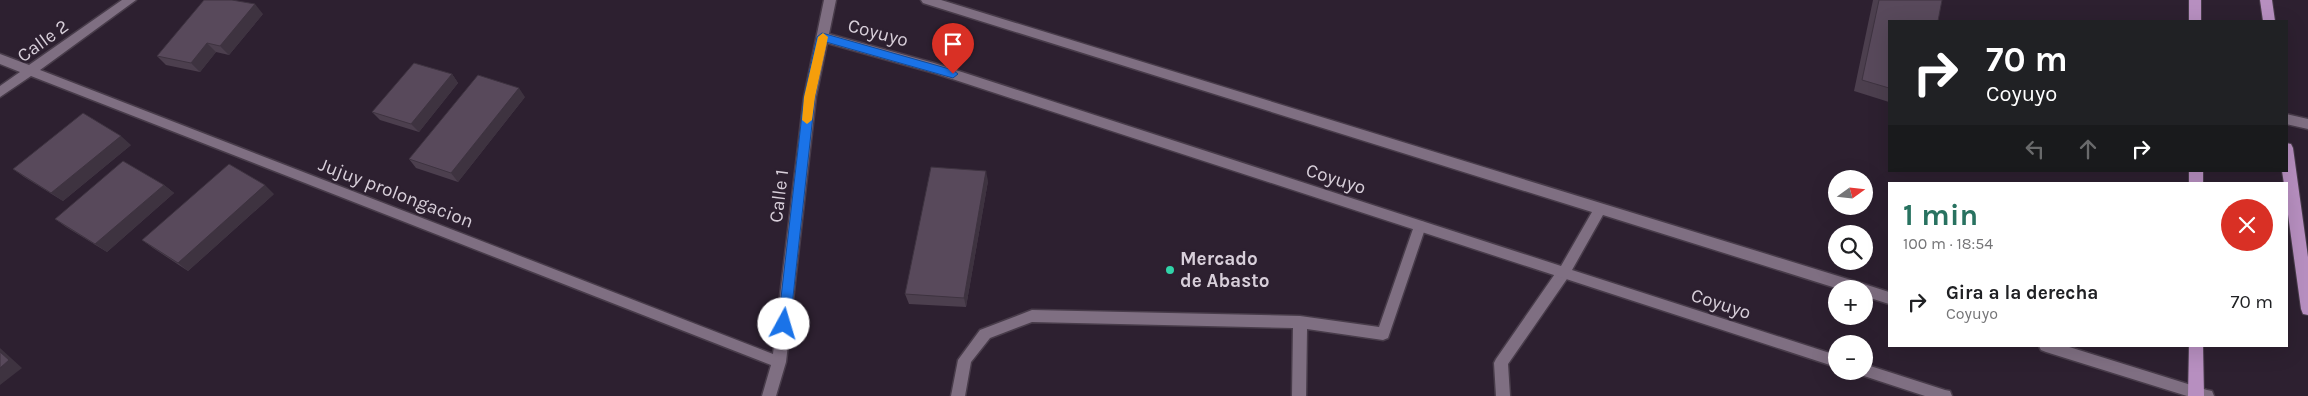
<!DOCTYPE html>
<html lang="es">
<head>
<meta charset="utf-8">
<style>
	body { margin:0; font-family:Karla,sans-serif; background:#f6f6f6; color:#202124; height:100vh; display:flex; flex-direction:column; font-size:19px; white-space:nowrap }
	* { box-sizing:border-box; margin:0 }
	p { font-size:16px; color:#757577 }
	.icon { flex:none; width:28px; height:28px; fill:none; stroke:currentColor; stroke-width:2; stroke-linecap:round; stroke-linejoin:round }
	.map { position:relative; flex:1; overflow:hidden }
	.drawer { position:absolute; left:1888px; top:182px; width:400px; height:165px; display:flex; flex-direction:column; background:#fff; border-radius:0px; box-shadow:0 5px 20px #0002 }
	.drawer>* { flex:none }
	.guide { position:absolute; left:1888px; top:20px; width:400px; height:152px; border-radius:0px; box-shadow:0 5px 20px #0002; background:#202124; color:#fff; overflow:hidden }
	.needle { width:32px; rotate:75deg }
	.buttons { position:absolute; left:1828px; top:170px; display:grid; gap:10px }
	.buttons a { display:grid; place-items:center; width:45px; height:45px; border-radius:50%; background:#fff; box-shadow:0 5px 20px #0002; font-size:25px }
	.pin { position:absolute; display:grid; place-items:center; width:42px; height:42px; color:#fff; margin:-51px -21px; border-radius:50% 50% 50% 0; rotate:-45deg; box-shadow:0 0 5px #0007 }
	.pin .icon { rotate:45deg }
	.me { position:absolute; width:55px; margin:-28px; rotate:6deg; stroke-linejoin:round; filter:drop-shadow(0 0 4px #0008) }
	.turn { display:flex; align-items:center; gap:18px; height:105px; padding:0 15px; font-size:22px }
	.turn .icon { width:65px; height:65px; stroke-width:2.5 }
	.turn b { display:block; font-size:35px; line-height:42px }
	.lanes { display:flex; align-items:center; height:48px; padding:0 15px; background:#0003; justify-content:center; gap:25px; direction:ltr }
	.lanes .off { opacity:.35 }
	.round { display:grid; place-items:center; flex:none; width:52px; height:52px; border-radius:26px; background:#f6f6f6 }
	.headline { display:flex; align-items:center; justify-content:space-between; height:85px; padding:0 15px }
	h1 { font-size:30px; font-weight:700; line-height:38px; color:#287260 }
	ul { padding:0; list-style:none }
	li { display:flex; align-items:center; gap:15px; height:70px; padding:0 15px }
	li div { flex:1 }
	li b { display:block; font-size:19px }
	li em { font-style:normal }
	.map>svg:first-child { display:block }
</style>
</head>
<body>
<div class="map">
<svg width="2308" height="396" viewBox="0 0 2308 396">
	<rect width="100%" height="100%" fill="#2d2030"/>
	<g fill="none" stroke-linecap="round" stroke-linejoin="round">
		<g stroke="#483c4a" stroke-width="3">
			<path id="service" d="M1420 221 1424 222 1426 226 1388 338 1383 340 1307 329 1306 396H1292L1293 328 1032 322 990 338 971 362 965 396H951L958 360 980 330 1032 310 1300 316 1379 327 1414 226 1416 222Z
				M1564 266 1569 268 1570 272 1569 276 1508 364 1510 396H1496L1494 363 1496 359 1559 268Z"/>
		</g>
		<g stroke="#483c4a" stroke-width="3">
			<path id="minor" d="M122 0H136L40 70 773 354 804 97 824 0H836L829 34 934 63 1561 266 1592 212 923 3 921 0H941L1864 284 1889 292V304L1864 296V289H1839L1603 215 1572 270 1836 355V367L934 73 827 43 816 97 786 362 776 396H762L771 365 31 76 0 97V86L20 72 0 64V54L29 65Z
				M2286 114 2308 119V129L2286 124Z
				M2039 346H2066L2207 390 2212 391 2214 396H2187L2046 352 2041 350Z
				M1864 364 1945 390 1950 391 1952 396H1925L1864 376 1859 374 1858 371H1864Z"/>
		</g>
		<g stroke="#483c4a" stroke-width="2">
			<path id="trunk" d="M2189 0H2201V21H2189Z
				M2260 0H2272L2275 21H2263Z
				M2286 143 2291 144 2293 148 2308 257V315L2303 314 2301 309 2286 200V184H2284L2282 171H2286Z
				M2189 171H2203V184H2189Z
				M2189 346H2203L2204 396H2188Z"/>
		</g>
		<use href="#service" fill="#7f6f82" fill-rule="evenodd"/>
		<use href="#minor" fill="#7f6f82" fill-rule="evenodd"/>
		<use href="#trunk" fill="#b78fc0" fill-rule="evenodd"/>
	</g>
	<path fill="#4c3f4e" d="M1873 0H1942L1889 21V102L1854 91Z
		M263 14 229 55 216 52 200 72 166 65 157 56Z
		M452 74 458 83 419 132 380 120 372 112Z
		M525 97 458 182 416 168 409 159Z
		M131 145 63 201 24 177 13 169Z
		M988 181 966 307 909 304 905 294Z
		M164 185 174 193 107 252 66 227 55 219Z
		M274 194 188 271 153 248 142 240Z"/>
	<path fill="#3e3340" d="M255 4 263 14 229 55 220 46Z
		M207 43 216 52 200 72 191 63Z
		M452 74 458 83 419 132 411 124Z
		M519 88 525 97 458 182 451 173Z
		M121 136 131 145 63 201 51 193Z
		M986 171 988 181 966 307 964 298Z
		M164 185 174 193 107 252 95 244Z
		M265 185 274 194 188 271 178 263Z
		M0 348 22 368 0 385Z"/>
	<path fill="#58495b" stroke="#3e3340" d="M204 0H232L255 4 220 46 207 43 191 63 157 56Z
		M1879 0H1942L1938 21H1889V88L1862 80Z
		M414 63 452 74 411 124 372 112Z
		M478 75 519 88 451 173 409 159Z
		M83 113 121 136 51 193 13 169Z
		M123 161 164 185 95 244 55 219Z
		M229 164 265 185 178 263 142 240Z
		M931 167 986 171 964 298 905 294Z
		M0 352 9 360 0 368Z"/>
	<path fill="#1a73e8" stroke="#114b97" d="M822 33 953 70 958 74 953 78 826 42 815 97 790 324 788 328 784 329 779 328 778 324 804 97 817 37Z"/>
	<path fill="#f59e0b" d="M823 33 828 37 815 97 812 120 807 124 802 120 804 97 818 37Z"/>
	<circle fill="#31d4a9" stroke="#2d2030" stroke-width="2" cx="1170" cy="270" r="5"/>
	<g text-anchor="middle" dominant-baseline="central" stroke-width="4.5" stroke-linejoin="round" paint-order="stroke">
		<g font-size="19" fill="#d8cfda" stroke="#2d2030">
			<text transform="translate(878 33) rotate(15)">Coyuyo</text>
			<text transform="translate(43 41) rotate(-36)">Calle 2</text>
			<text transform="translate(1336 179) rotate(18)">Coyuyo</text>
			<text transform="translate(396 193) rotate(21)">Jujuy prolongacion</text>
			<text transform="translate(779 196) rotate(-83)">Calle 1</text>
			<text transform="translate(1721 304) rotate(18)">Coyuyo</text>
		</g>
		<g font-size="19" font-weight="bold" fill="#d8cfda" stroke="#2d2030" text-anchor="start">
			<text x="1180" y="259">Mercado<tspan x="1180" dy="22">de Abasto</tspan></text>
		</g>
	</g>
</svg>
<div class="buttons">
<a><svg class="needle" viewBox="-14 -14 28 28"><path d="M0-13l5 13h-10z" fill="#e53935"/><path d="M0 13l5-13h-10z" fill="#757577"/></svg></a>
<a><svg class="icon" aria-label="search" viewBox="0 0 24 24"><circle cx="10" cy="10" r="6"/><path d="M15 15l6 6"/></svg></a>
<a>+</a>
<a>−</a>
</div>
<div class="pin" style="left:953px;top:74px;background:#d93025"><svg class="icon" aria-label="arrive" viewBox="0 0 24 24"><path d="M6 21V4h12l-3 4 3 4H6"/></svg></div>
<svg class="me" style="left:784px;top:324px" viewBox="-20 -20 40 40"><circle r="19" fill="#fff"/><path d="M0-13L10 11 0 6-10 11z" fill="#1a73e8"/></svg>
<div class="guide">
<div class="turn"><svg class="icon" aria-label="right" viewBox="0 0 24 24"><path d="M7 20v-9h11M14 6l5 5-5 5"/></svg><div><b>70 m</b>Coyuyo</div></div>
<div class="lanes"><svg class="icon off" aria-label="left" viewBox="0 0 24 24"><path d="M17 20v-9H6M10 6l-5 5 5 5"/></svg><svg class="icon off" aria-label="ahead" viewBox="0 0 24 24"><path d="M12 20V5M6 11l6-6 6 6"/></svg><svg class="icon" aria-label="right" viewBox="0 0 24 24"><path d="M7 20v-9h11M14 6l5 5-5 5"/></svg></div>
</div>
<section class="drawer">
<div class="headline"><div><h1>1 min</h1><p>100 m · 18:54</p></div><a class="round" style="background:#d93025;color:#fff"><svg class="icon" aria-label="close" viewBox="0 0 24 24"><path d="M6 6l12 12M18 6L6 18"/></svg></a></div>
<ul>
<li><svg class="icon" aria-label="right" viewBox="0 0 24 24"><path d="M7 20v-9h11M14 6l5 5-5 5"/></svg><div><b>Gira a la derecha</b><p>Coyuyo</p></div><em>70 m</em></li>
</ul>
</section>
</div>
</body>
</html>
